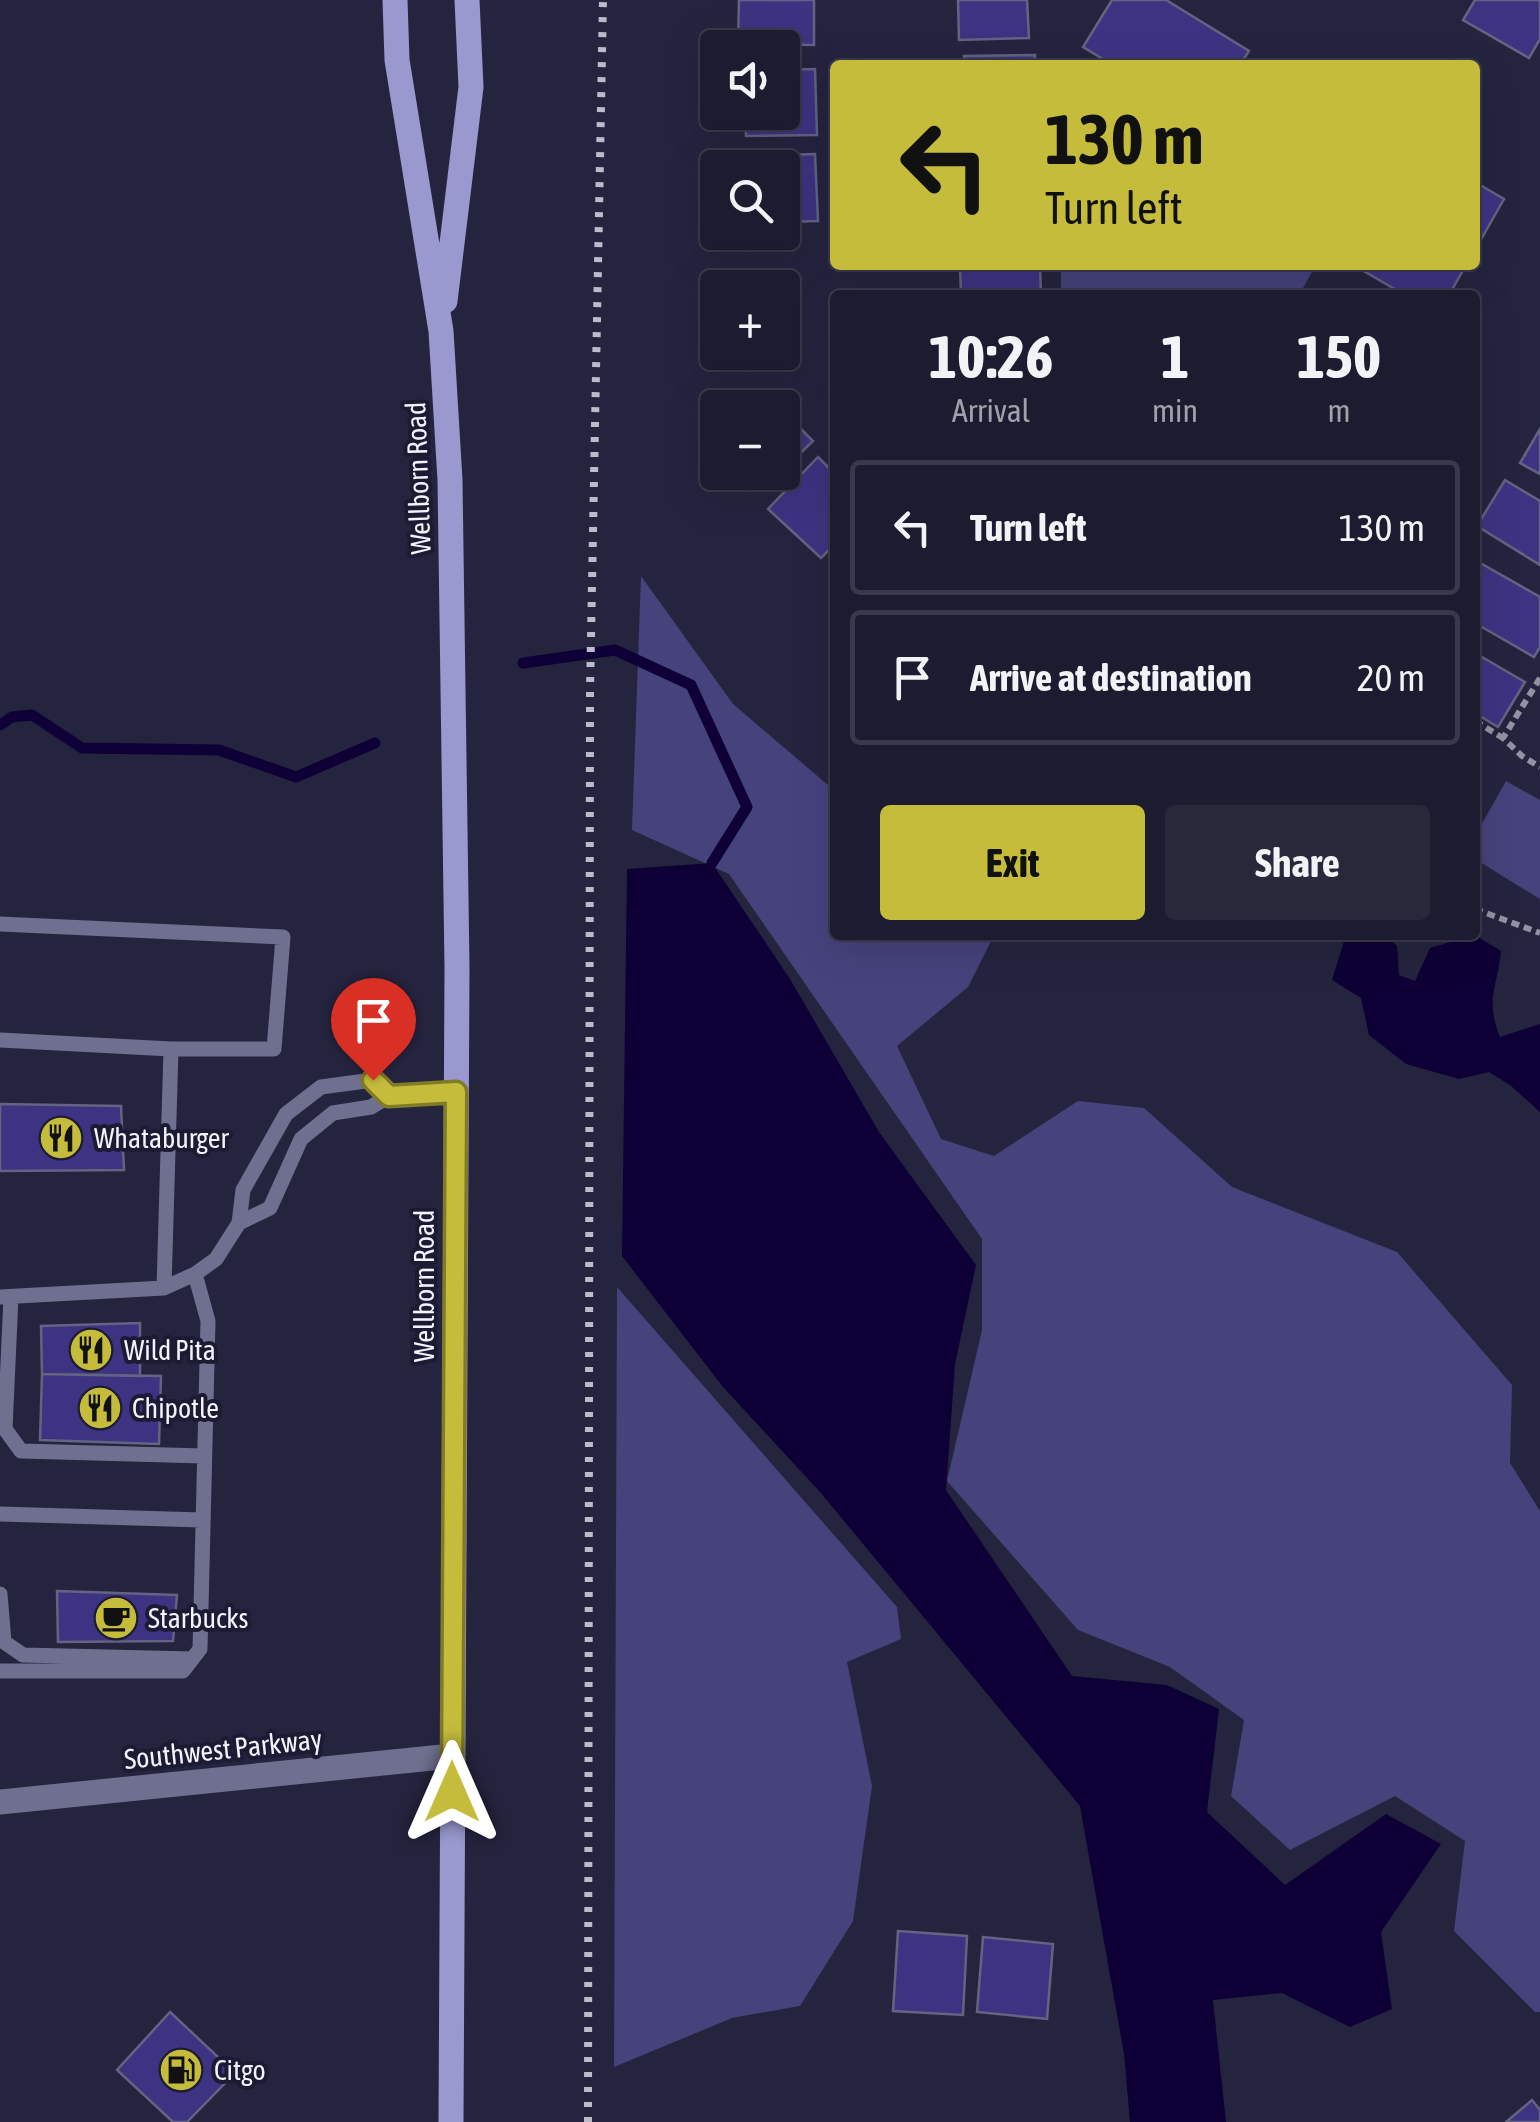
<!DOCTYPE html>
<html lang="en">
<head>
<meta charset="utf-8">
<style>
	body { margin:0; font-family:"Asap Condensed",sans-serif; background:#29283b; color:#f1f3f6; height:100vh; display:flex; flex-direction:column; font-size:38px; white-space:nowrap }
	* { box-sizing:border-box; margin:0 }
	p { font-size:32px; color:#a0a1aa }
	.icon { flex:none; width:55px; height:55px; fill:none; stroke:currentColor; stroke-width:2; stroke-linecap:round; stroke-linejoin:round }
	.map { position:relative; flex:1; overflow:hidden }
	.details { position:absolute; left:830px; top:290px; width:650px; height:650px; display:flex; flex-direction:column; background:#1c1b2f; border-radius:10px; box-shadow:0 10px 40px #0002,0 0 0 2px #3a394b }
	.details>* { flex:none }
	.guide { position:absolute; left:830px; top:60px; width:650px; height:210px; border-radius:10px; box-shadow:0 10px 40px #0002,0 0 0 2px #3a394b; background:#c6bc3c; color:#111; overflow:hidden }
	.tools { position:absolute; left:700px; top:30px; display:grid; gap:20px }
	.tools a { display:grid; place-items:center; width:100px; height:100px; border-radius:10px; background:#1c1b2f; box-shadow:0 10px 40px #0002,0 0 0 2px #3a394b; font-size:50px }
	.pin { position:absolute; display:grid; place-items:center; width:85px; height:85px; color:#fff; margin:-102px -42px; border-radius:50% 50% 50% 0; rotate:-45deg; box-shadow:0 0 10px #0007 }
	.pin .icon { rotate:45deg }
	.me { position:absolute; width:110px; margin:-55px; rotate:0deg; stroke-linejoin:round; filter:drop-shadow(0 0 8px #0008) }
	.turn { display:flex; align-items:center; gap:35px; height:210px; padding:0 50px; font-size:45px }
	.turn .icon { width:130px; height:130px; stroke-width:2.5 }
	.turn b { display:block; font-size:70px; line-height:85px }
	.eta { display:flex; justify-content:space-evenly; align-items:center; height:170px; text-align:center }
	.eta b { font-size:60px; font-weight:700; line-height:70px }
	.cta { display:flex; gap:20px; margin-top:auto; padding:20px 50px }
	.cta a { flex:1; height:115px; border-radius:10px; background:#c6bc3c; color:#111; font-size:40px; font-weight:700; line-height:115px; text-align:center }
	.cta a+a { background:#29283b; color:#f1f3f6 }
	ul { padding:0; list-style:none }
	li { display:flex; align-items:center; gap:30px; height:135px; margin:0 20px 15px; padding:0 30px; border:5px solid #3a394b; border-radius:10px }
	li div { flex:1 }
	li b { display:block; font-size:38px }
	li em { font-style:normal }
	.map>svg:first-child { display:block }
</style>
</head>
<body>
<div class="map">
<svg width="1540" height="2122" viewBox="0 0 1540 2122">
	<rect width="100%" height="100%" fill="#25243f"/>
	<path fill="#46427c" d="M1061 265H1316L1299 295H1061Z
		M641 576 733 704 835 791V935H994L968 987 897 1046 941 1139 994 1156 1078 1101 1144 1108 1232 1187 1397 1252 1512 1385 1510 1463 1540 1511V2012H1535L1454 1931 1465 1841 1395 1796 1290 1850 1231 1796 1244 1720 1170 1667 1078 1630 947 1481 982 1330V1239L729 874 632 830Z
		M1506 781 1540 800V899L1475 859V836Z
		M617 1287 897 1607 901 1639 847 1662 872 1786 853 1921 800 2006 732 2018 614 2067Z"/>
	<path fill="#0e0036" d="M712 863 790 979 879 1132 976 1265 955 1364 946 1490 1072 1676 1167 1685 1219 1709 1207 1812 1285 1885 1386 1814 1441 1844 1381 1932 1392 2009 1350 2027 1282 1993 1213 2000 1226 2122H1130L1124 2054 1080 1806 820 1492 723 1387 622 1256 627 869Z
		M1346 935H1385L1397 946 1399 975 1415 981 1430 948 1475 935 1501 951C1497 990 1485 999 1500 1037L1540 1024V1112L1510 1085 1489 1072 1459 1079 1406 1064 1369 1035 1361 998 1332 980Z"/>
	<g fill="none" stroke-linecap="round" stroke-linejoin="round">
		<path stroke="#0e0036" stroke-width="11" d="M523 663 615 650 691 685 747 807 712 863
			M0 725 12 717 32 715 82 748 219 750 296 777 375 743"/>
	</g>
	<path fill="#3e3382" stroke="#636382" stroke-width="2.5" d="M739 0H814V45L738 44Z
		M958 0H1027L1029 38 959 40Z
		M1112 0H1166L1249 51 1240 65H1113L1083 47Z
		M1475 0H1540V39L1529 58 1463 20Z
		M1035 55V65H965L964 56Z
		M815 69 817 135 746 136 745 112H782V70Z
		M815 154 818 221 782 222V168H745L744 156Z
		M1475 182 1504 199 1475 250Z
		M960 265H1040L1041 295H961Z
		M1365 265H1466L1449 295H1405L1362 270Z
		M782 410 813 441 782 471Z
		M1540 429V474L1520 463Z
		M818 457 835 474V544L821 558 768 509Z
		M1505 480 1540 501V565L1477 526Z
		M1475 560 1540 597V647L1534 657 1475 623Z
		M1475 653 1525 682 1498 727 1475 713Z
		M0 1104 121 1106 124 1170 0 1171Z
		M140 1323V1376L42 1374 41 1326Z
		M42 1374 161 1376 159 1444 40 1440Z
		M57 1591 177 1595 173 1641 58 1642Z
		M898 1931 967 1936 963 2015 893 2011Z
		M983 1937 1053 1944 1047 2019 977 2012Z
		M170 2012 235 2073 187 2122H173L117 2070Z
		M1532 2100 1540 2110V2122H1506Z"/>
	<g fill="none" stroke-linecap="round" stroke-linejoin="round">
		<path stroke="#9292a4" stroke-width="6" stroke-dasharray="8 5" stroke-linecap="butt" d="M1540 678 1503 738 1522 756 1540 767
			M1475 721 1503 738
			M1475 909 1540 933"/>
		<path stroke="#6f6f8f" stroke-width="15" d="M0 924 283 937 274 1049H171L164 1288
			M0 1040 171 1049
			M389 1096 373 1080 321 1087 286 1114 243 1190 239 1223 270 1208 301 1139 333 1113 371 1107 389 1096 456 1092
			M0 1297 164 1288 195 1274 216 1259 239 1223
			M11 1297 5 1429 21 1451 204 1456
			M0 1514 202 1520
			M0 1594 4 1642 23 1655 192 1659
			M0 1671H183L200 1649 208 1321 195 1274"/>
		<path stroke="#6f6f8f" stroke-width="25" d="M0 1802 452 1756"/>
		<path stroke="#9998cf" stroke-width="25" d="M395 0 397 60 441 331 450 480 457 968 451 2122
			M445 301 471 87 467 0"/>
		<path stroke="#bcbbcb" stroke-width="8" stroke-dasharray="5 10" stroke-linecap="butt" d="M588 2122 590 691 603 0"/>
	</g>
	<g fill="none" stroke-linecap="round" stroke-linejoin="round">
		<g stroke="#817a27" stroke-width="25">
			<path id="route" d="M373 1080 389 1096 456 1092 452 1792"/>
		</g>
		<use href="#route" stroke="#c6bc3c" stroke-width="18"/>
	</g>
	<defs>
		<g id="restaurant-disc" transform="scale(2.25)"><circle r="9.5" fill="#c6bc3c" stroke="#1c1b34"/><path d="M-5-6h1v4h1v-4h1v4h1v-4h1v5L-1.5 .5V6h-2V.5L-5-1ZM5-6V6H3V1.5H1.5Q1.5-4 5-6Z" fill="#111"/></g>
		<g id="cafe-disc" transform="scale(2.25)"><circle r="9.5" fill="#c6bc3c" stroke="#1c1b34"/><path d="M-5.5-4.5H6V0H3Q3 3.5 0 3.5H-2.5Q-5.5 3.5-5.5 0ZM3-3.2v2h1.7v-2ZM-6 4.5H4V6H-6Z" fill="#111"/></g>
		<g id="fuel-disc" transform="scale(2.25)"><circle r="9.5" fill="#c6bc3c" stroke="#1c1b34"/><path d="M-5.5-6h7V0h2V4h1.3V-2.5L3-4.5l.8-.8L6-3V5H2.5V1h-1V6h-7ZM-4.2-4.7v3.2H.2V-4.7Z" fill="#111"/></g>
	</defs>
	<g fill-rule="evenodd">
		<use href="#restaurant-disc" x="61" y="1138"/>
		<use href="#restaurant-disc" x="91" y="1350"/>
		<use href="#restaurant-disc" x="100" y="1408"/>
		<use href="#cafe-disc" x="116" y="1618"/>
		<use href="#fuel-disc" x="181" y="2070"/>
	</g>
	<g text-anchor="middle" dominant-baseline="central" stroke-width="8" stroke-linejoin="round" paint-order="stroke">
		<g font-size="28" fill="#f3f3fe" stroke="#1c1b34">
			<text transform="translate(418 478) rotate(-92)">Wellborn Road</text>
			<text transform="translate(424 1286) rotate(-90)">Wellborn Road</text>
			<text transform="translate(223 1749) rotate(-6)">Southwest Parkway</text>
		</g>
		<g font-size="28" fill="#f3f3fe" stroke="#1c1b34" text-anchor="start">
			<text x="94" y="1138">Whataburger</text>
			<text x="124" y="1350">Wild Pita</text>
			<text x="132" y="1408">Chipotle</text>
			<text x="148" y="1618">Starbucks</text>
			<text x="214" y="2070">Citgo</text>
		</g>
	</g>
</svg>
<div class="tools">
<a><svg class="icon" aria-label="sound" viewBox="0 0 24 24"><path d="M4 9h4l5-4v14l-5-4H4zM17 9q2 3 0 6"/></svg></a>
<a><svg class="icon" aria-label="search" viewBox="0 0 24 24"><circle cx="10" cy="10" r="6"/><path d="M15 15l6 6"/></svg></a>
<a>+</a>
<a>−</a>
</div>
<div class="pin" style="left:373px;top:1080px;background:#d93025"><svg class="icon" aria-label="arrive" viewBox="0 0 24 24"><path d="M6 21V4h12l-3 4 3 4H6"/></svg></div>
<svg class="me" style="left:452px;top:1792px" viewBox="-20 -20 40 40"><path d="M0-17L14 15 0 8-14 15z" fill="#c6bc3c" stroke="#fff" stroke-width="4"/></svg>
<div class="guide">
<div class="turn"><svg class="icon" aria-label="left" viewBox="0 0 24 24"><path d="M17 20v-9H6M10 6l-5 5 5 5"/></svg><div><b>130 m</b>Turn left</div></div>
</div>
<section class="details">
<div class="eta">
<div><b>10:26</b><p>Arrival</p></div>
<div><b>1</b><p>min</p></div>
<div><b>150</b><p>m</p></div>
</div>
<ul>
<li><svg class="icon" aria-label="left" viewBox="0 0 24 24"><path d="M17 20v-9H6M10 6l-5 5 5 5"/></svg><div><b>Turn left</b></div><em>130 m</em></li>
<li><svg class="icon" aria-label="arrive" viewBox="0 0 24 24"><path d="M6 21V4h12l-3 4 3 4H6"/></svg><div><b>Arrive at destination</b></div><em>20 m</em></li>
</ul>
<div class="cta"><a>Exit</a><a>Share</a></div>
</section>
</div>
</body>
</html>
